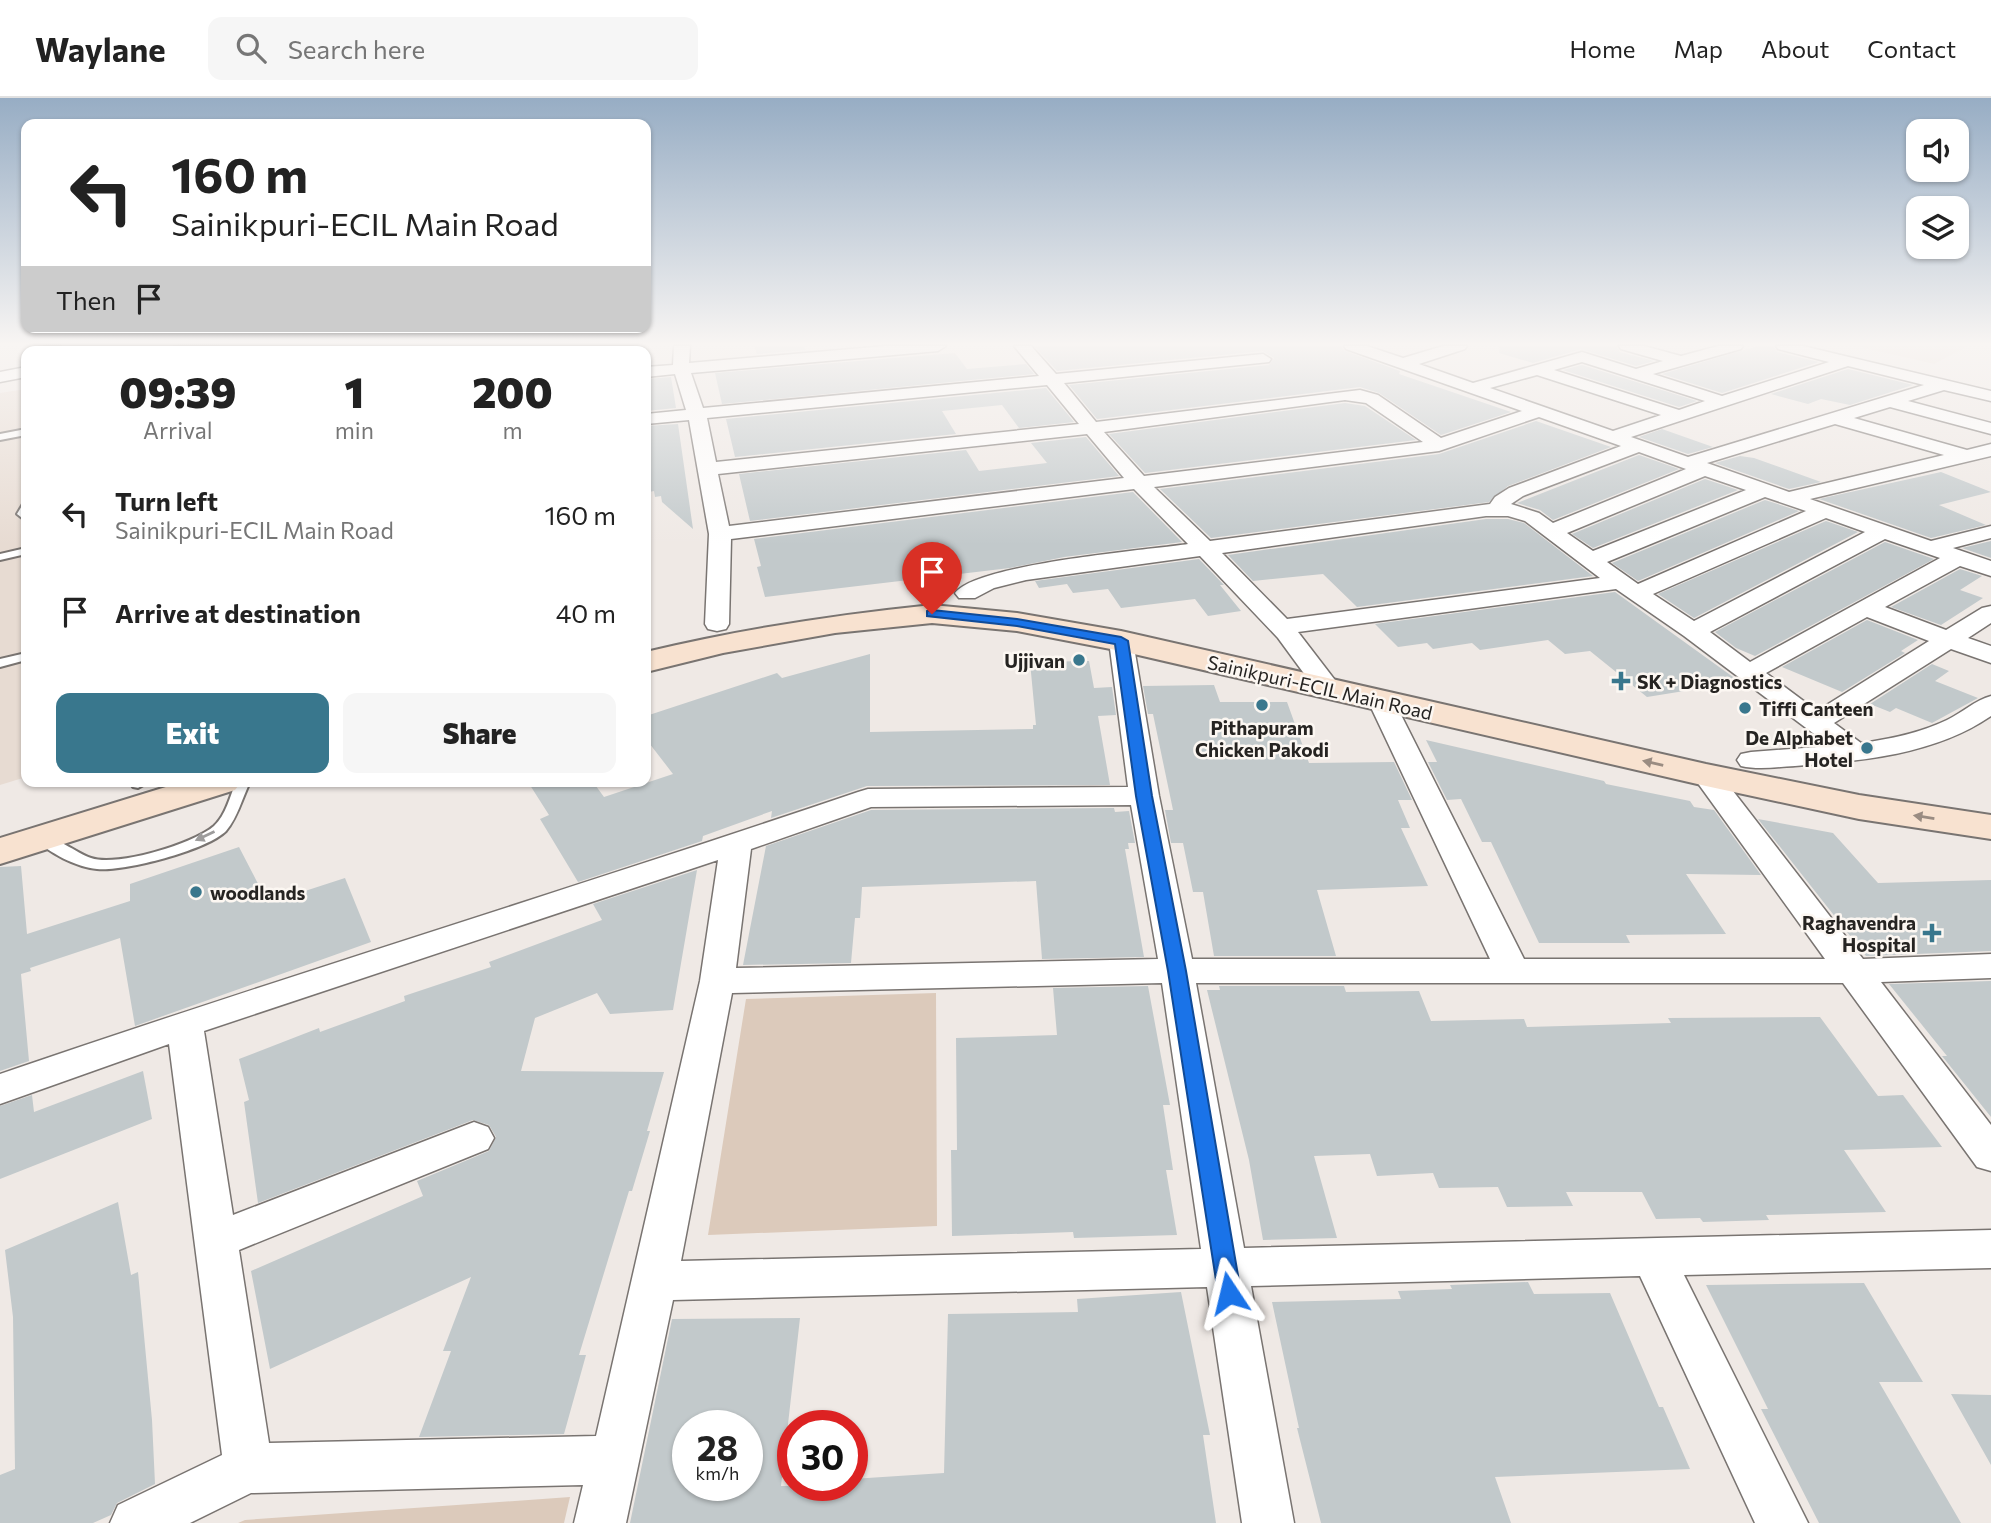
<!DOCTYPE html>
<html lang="en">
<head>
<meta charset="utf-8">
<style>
	body { margin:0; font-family:Commissioner,sans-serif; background:#f6f6f6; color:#222; height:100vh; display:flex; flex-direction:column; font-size:26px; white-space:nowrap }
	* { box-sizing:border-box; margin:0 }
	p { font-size:23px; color:#767676 }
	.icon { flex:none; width:38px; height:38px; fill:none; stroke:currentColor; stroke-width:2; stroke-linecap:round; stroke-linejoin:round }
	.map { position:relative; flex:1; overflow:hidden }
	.details { position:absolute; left:21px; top:248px; width:630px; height:441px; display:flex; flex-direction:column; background:#fff; border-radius:14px; box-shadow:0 2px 5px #0004 }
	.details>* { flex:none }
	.hud { position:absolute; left:21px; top:21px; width:630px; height:214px; border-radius:14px; box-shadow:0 2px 5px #0004; background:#fff; color:#222; overflow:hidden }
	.fabs { position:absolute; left:1906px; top:21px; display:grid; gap:14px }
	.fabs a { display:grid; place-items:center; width:63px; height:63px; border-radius:14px; background:#fff; box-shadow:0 2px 5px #0004; font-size:35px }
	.speed { position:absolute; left:672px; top:1312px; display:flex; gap:14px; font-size:35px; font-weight:700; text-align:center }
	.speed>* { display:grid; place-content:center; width:91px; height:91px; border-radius:50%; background:#fff; box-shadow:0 2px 5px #0004; line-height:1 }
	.speed small { font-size:18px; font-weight:400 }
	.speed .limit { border:10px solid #d22; background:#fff; color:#111 }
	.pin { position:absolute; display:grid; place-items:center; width:60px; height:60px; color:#fff; margin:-72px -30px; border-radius:50% 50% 50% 0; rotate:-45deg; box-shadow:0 0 7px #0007 }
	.pin .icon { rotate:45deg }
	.me { position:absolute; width:77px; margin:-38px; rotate:350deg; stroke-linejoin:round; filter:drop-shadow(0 0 5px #0008) }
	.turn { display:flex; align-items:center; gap:24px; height:147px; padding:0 35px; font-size:32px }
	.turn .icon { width:91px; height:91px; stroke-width:2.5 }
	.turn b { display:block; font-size:49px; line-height:60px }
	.then { display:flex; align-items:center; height:66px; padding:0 35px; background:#0003; gap:14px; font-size:26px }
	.eta { display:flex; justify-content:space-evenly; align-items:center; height:119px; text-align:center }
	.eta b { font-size:42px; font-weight:800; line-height:49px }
	.button { display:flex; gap:14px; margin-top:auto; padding:14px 35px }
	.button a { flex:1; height:80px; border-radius:14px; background:#39778d; color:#fff; font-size:28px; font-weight:800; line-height:80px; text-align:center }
	.button a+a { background:#f6f6f6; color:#222 }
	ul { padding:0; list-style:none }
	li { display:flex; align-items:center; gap:21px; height:98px; padding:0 35px }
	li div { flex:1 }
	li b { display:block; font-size:26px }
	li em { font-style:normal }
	header { display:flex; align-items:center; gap:42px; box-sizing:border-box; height:98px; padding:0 35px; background:#fff; border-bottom:2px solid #e0e0e0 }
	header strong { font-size:33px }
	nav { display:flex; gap:38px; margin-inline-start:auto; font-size:24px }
	.search { width:490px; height:63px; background:#f6f6f6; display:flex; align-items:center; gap:18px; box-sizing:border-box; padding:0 24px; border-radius:14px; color:#767676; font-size:26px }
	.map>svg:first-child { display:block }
</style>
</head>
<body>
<header>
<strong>Waylane</strong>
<div class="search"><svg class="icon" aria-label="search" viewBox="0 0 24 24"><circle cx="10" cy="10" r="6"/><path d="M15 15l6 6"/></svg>Search here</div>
<nav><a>Home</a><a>Map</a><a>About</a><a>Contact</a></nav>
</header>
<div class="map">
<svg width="1991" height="1425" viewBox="0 0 1991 1425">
	<rect width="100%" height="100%" fill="#efe9e5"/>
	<path fill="#e7dbd2" d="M1856 248H1968L1934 266Z
		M26 291V679L0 687V295Z"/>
	<path fill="#dccabb" d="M936 895 937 1128 708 1137 746 901Z
		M570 1399 564 1425H238L245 1422Z"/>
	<path fill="#c2c9cb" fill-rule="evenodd" d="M754 248H804L806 252 757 256Z
		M1034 248H1341L1345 253 1400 273 1399 276 1511 314 1441 337 1379 295 1360 289 1097 321 1069 287 1269 267 1274 260 1263 253 1057 273Z
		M1500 248H1616L1620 254 1654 263 1636 268 1581 251 1533 265 1499 255Z
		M1758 248 1774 249 1777 254 1819 264 1722 295 1662 276Z
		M955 255 967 271 1026 266 1034 276 722 306 715 275Z
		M1582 267 1697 303 1679 309 1563 272Z
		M1848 271 1913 287 1850 307 1821 301 1808 306 1771 296Z
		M671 279 676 310 646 313V281Z
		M1046 290 1074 324 1019 330 1002 307 942 313 956 336 735 359 726 321Z
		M1345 305 1365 308 1416 342 1145 375 1109 336Z
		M1536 323 1611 349 1508 388 1489 404 1211 440 1160 391 1439 356Z
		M678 326 693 431 662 404 661 398 655 399 654 393 649 394 648 389 646 390V328Z
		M1662 331 1713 349 1688 356 1639 339Z
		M1086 339 1119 378 750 423 739 376 966 352 979 373 1047 365 1031 345Z
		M1639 357 1679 371 1553 422 1540 412 1517 405Z
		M1740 358 1754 360 1821 384 1789 391 1715 365Z
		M1941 374 1991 394 1939 407 1986 427 1931 440 1819 401Z
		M1705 381 1738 392 1593 450 1572 436Z
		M1133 394 1182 444 1064 459 1010 470 765 499 757 469 761 468 754 441Z
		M1765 402 1799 413 1638 483 1612 465Z
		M1486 421H1508L1524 425 1593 478 1357 509 1323 476 1253 483 1228 457Z
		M1826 423 1858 434 1694 520 1658 496Z
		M1991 443V460L1962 450Z
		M1885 444 1934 461 1755 558 1736 550 1715 534Z
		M1199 461 1224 487H1220L1241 513 1208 518 1195 501 1121 510 1108 491 1073 495 1067 486 1039 490 1035 483Z
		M1960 471 1982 478 1960 492 1983 500 1941 527 1891 509Z
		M1615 494 1740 584 1647 599 1590 553 1565 556 1548 542 1480 552 1472 545 1433 551 1427 545 1398 549 1375 526Z
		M1867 522 1918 542 1901 553 1905 555 1842 594 1782 569Z
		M870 556V634L1033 631V627H1036L1030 564 1089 563 1094 590 1112 589 1116 617 1098 618 1110 687 867 688 771 720 772 713 703 738 702 743 578 784 540 721 549 717 528 684H593L604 699 673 676 646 641V618L777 575 782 580Z
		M1932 566 1949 573 1935 583 1978 600 1932 625 1896 610 1890 614 1870 606Z
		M1214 587 1220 604H1287L1309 665 1394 664 1412 702H1398L1410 730H1401L1428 788 1317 792 1336 858H1214L1203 794H1193L1183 745H1171L1165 712H1173L1153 616H1148L1143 588Z
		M1426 642 1604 683 1606 686 1690 703 1694 709 1714 712 1761 777 1686 776 1726 836 1626 837 1630 845H1539L1491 744H1482L1461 701 1447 702 1428 664H1437Z
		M1114 710 1115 714 1129 713 1135 745H1128L1129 751H1125L1144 859 1042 861 1036 783 862 789 860 820H855L851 865 743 867 766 748 871 712Z
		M1758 721 1833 735 1878 785 1991 782V853L1866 858Z
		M239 749 268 805 345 780 371 844 135 928 120 840 30 870 31 873 21 876 29 963 0 973V769L21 768 27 836 130 803V786Z
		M697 772 673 912 610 916 597 895 535 920 521 973 664 974 647 1033H650L632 1093H629L579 1257H586L564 1336 419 1339 451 1253H443L471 1179 270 1271 251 1173 423 1098 417 1083 489 1053 496 1039 489 1027 473 1022 258 1105 244 1004 249 1002 239 961 319 930 320 934 405 903 404 898 491 869 489 864 602 822 593 806Z
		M1991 883V1019L1942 958H1947L1889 886Z
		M1148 888 1170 1007H1163L1173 1072H1166L1177 1137 1074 1140 1073 1134 952 1138 951 1052H957L956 940 1057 937 1053 890Z
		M1219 888H1344L1346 894 1419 893 1431 923 1524 921 1527 929 1671 925 1668 920 1820 919 1878 998 1903 997 1942 1049 1844 1052 1886 1114 1766 1117 1769 1122 1703 1124 1700 1120 1656 1121 1642 1094H1566L1573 1108 1507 1109 1498 1089 1439 1090 1433 1075 1377 1078 1370 1056 1314 1058 1337 1140 1263 1142 1249 1062 1207 892H1220Z
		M143 973 152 1021 0 1081V1008L32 997 34 1014Z
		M118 1104 131 1177 138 1174 152 1322 155 1386 117 1405 111 1417 93 1425H0V1377L15 1371 13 1219 5 1152Z
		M1528 1184 1534 1196 1610 1195 1659 1309H1663L1690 1371 1495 1379 1511 1425H1321L1297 1330H1299L1272 1204 1401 1201 1398 1193 1452 1191 1450 1187Z
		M1864 1185 1923 1284H1879L1961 1425H1819L1761 1311H1768L1706 1187Z
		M1181 1194 1210 1337H1203L1216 1425H630L672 1221 800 1220 781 1388H852V1381L944 1375 948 1216 1078 1214 1077 1201ZM688 1328H747V1389L688 1390Z
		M1951 1296 1991 1297V1367Z"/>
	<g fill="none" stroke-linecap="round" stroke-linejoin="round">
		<g stroke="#797471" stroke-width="4">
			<path id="lane" d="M26 331V337L0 342V336Z
				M26 405V423L17 416 23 406Z
				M26 450V456L0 462V456Z
				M26 555V562L0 569V561Z
				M130 684H144L145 686 138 690 133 689Z
				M236 684H250C242 700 238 719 226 733 207 752 124 774 97 771 77 769 48 755 35 740L37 737C50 734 76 755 91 760 117 769 193 746 214 728 226 717 230 698 236 684Z"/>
		</g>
		<g stroke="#797471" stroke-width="3">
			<path id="street" d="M45 248H61V254H45Z
				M179 248H218L216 251 163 254 165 251Z
				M674 248H690L689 265 885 248H946L938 253 691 275 703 310 1039 278 1014 248H1031L1056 276 1263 256 1271 261 1269 264 1064 285 1096 324 1360 292 1378 297 1441 340 1522 313 1346 251 1344 248H1367L1403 260 1443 248H1467L1465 251 1419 266 1473 285 1582 254 1636 271 1663 263 1621 251 1619 248H1644L1681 258 1718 248H1743L1741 251 1653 276 1722 298 1829 264 1778 251 1776 248H1803L1991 293V303L1944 292 1908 303 1991 325V336L1890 309 1854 320 1967 352 1991 346V358L1810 401 1931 443 1991 428V440L1953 450 1991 463V478L1960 468 1885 509 1946 532 1982 510 1991 508V525L1968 540 1991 548V565L1951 551 1834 625 1861 645C1890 641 1920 635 1947 622 1962 615 1975 602 1991 598V618C1934 657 1861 663 1795 668 1777 669 1758 672 1741 668L1737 662 1741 656 1751 654 1830 648 1684 538 1616 491 1298 534 1341 590 1337 596 1328 598 1319 596 1278 540 1200 458 1026 482 994 490 975 500H959L955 495C976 466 1147 452 1188 446L1134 391 731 441 729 526 726 531 717 533 708 531 705 526 709 436 689 322 646 326V316L686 312 675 276 646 279V269L673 267ZM1582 264 1705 303 1679 312 1554 272ZM1848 268 1924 287 1688 359 1631 339ZM1537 277 1661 317 1613 333 1490 290ZM1047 287 1079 326 716 364 707 320ZM1345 302 1366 305 1423 344 1144 378 1104 334ZM1539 319 1621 348 1509 390 1495 399 1490 406 1210 443 1154 389 1439 353ZM1835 326 1944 357 1789 394 1707 365ZM1087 336 1124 380 729 428 718 376ZM1639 354 1686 371 1553 425 1539 415 1511 406 1523 398ZM1705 378 1746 392 1593 453 1567 435ZM1765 399 1806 413 1638 486 1607 464ZM1486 418H1508L1525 423 1600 480 1287 521 1222 455ZM1826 420 1865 434 1694 523 1653 496ZM1885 441 1940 460 1750 564 1710 534ZM1867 519 1929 543 1817 613 1766 575Z
				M26 269V279L0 284V274Z
				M1121 536 1130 538 1133 543 1159 698 1192 861H1490L1368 603 1372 597 1381 595 1390 597 1394 603 1524 861H1825L1692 677 1696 671 1706 668 1716 671 1863 861 1991 856V880L1881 884 1991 1027V1073L1977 1069 1843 885H1196L1244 1150 1991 1132V1170L1684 1177 1808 1425H1755L1640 1178 1251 1188 1294 1425H1242L1207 1189 673 1202 626 1425H574L583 1387 251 1395 190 1425H110L118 1407 222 1357 169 946 0 1006V976C285 878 573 791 858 694L868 691 1128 689 1109 543 1112 538ZM1131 707 1158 861 736 870 751 751 871 709ZM718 762 700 883 596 1338 269 1345 239 1152 488 1051 494 1040 488 1029 474 1024 233 1117 204 933ZM1162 885 1201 1151 681 1163 732 895Z"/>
		</g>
		<g stroke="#797471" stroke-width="4">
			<path id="secondary" d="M932 507 1017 515 1121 533 1706 666 1859 697 1991 717V741L1859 721 1706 688 1121 553 1017 533 932 525 835 535 723 555 646 574V554C741 531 835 517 932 507Z
				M182 684H241L235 692 0 766V740Z"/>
		</g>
		<use href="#lane" fill="#fff" fill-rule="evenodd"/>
		<use href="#street" fill="#fff" fill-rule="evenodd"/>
		<use href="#secondary" fill="#f8e2d0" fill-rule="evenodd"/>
	</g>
	<defs><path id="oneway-solid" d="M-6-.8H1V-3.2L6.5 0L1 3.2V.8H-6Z" transform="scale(1.75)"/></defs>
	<g fill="#9a8c82">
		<use href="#oneway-solid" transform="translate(1653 665) rotate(-167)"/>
		<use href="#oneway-solid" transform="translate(1924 719) rotate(-171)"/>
	</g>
	<use fill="#9d9c9c" href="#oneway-solid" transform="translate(205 738) rotate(155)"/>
	<linearGradient id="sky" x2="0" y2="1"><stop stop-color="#97adc4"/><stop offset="0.55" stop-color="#f8f5f3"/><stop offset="1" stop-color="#f8f5f3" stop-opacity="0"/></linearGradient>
	<rect width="1991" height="447" fill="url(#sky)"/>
	<path fill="#1a73e8" stroke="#114b97" stroke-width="2" d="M932 512 1017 521 1121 539 1128 543 1152 698 1186 873 1241 1195 1238 1203 1229 1206 1221 1203 1218 1195 1168 873 1136 698 1115 546 1017 528 927 518V513Z"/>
	<g fill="#39778d" stroke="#fcf7f2" stroke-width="2.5">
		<circle cx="1079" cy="562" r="7"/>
		<path d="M1617.5 572.5h7v7h7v7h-7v7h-7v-7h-7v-7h7z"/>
		<circle cx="1262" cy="607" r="7"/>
		<circle cx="1745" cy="610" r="7"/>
		<circle cx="1867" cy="650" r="7"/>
		<circle cx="196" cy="794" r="7"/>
		<path d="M1928.5 824.5h7v7h7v7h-7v7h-7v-7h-7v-7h7z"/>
	</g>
	<g text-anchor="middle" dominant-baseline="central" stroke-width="5" stroke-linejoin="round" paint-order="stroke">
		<g font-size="19" font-weight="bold" fill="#262422" stroke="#fcf7f2" text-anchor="end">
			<text x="1065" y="562">Ujjivan</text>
			<text x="1637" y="583" text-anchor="start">SK + Diagnostics</text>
			<text x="1759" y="610" text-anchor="start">Tiffi Canteen</text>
			<text x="1262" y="629" text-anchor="middle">Pithapuram<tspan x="1262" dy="22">Chicken Pakodi</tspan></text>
			<text x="1853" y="639">De Alphabet<tspan x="1853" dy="22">Hotel</tspan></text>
			<text x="210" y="794" text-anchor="start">woodlands</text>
			<text x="1916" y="824">Raghavendra<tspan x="1916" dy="22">Hospital</tspan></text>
		</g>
		<g font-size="19" fill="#262422" stroke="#fcf7f2">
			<text transform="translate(1320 589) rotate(13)">Sainikpuri-ECIL Main Road</text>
		</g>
	</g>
</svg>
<div class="fabs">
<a><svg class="icon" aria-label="sound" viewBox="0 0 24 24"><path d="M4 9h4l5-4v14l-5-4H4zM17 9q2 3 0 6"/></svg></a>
<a><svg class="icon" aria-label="layers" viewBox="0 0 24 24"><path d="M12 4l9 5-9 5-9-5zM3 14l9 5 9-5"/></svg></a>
</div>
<div class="speed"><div>28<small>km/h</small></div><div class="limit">30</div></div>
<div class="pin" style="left:932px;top:516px;background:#d93025"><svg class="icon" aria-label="arrive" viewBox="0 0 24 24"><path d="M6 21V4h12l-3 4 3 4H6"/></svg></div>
<svg class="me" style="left:1229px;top:1195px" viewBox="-20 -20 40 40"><path d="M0-17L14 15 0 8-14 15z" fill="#1a73e8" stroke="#fff" stroke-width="4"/></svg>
<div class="hud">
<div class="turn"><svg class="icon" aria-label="left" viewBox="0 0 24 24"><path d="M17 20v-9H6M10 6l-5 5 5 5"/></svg><div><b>160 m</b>Sainikpuri-ECIL Main Road</div></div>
<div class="then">Then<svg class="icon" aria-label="arrive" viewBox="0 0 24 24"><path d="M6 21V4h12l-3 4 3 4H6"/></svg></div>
</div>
<section class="details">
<div class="eta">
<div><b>09:39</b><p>Arrival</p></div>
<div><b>1</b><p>min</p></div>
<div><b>200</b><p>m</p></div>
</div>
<ul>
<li><svg class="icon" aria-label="left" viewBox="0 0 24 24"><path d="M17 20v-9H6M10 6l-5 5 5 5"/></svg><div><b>Turn left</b><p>Sainikpuri-ECIL Main Road</p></div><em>160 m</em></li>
<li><svg class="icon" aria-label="arrive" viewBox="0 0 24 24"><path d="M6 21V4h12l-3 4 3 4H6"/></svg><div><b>Arrive at destination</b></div><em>40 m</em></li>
</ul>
<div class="button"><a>Exit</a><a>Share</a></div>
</section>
</div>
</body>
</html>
